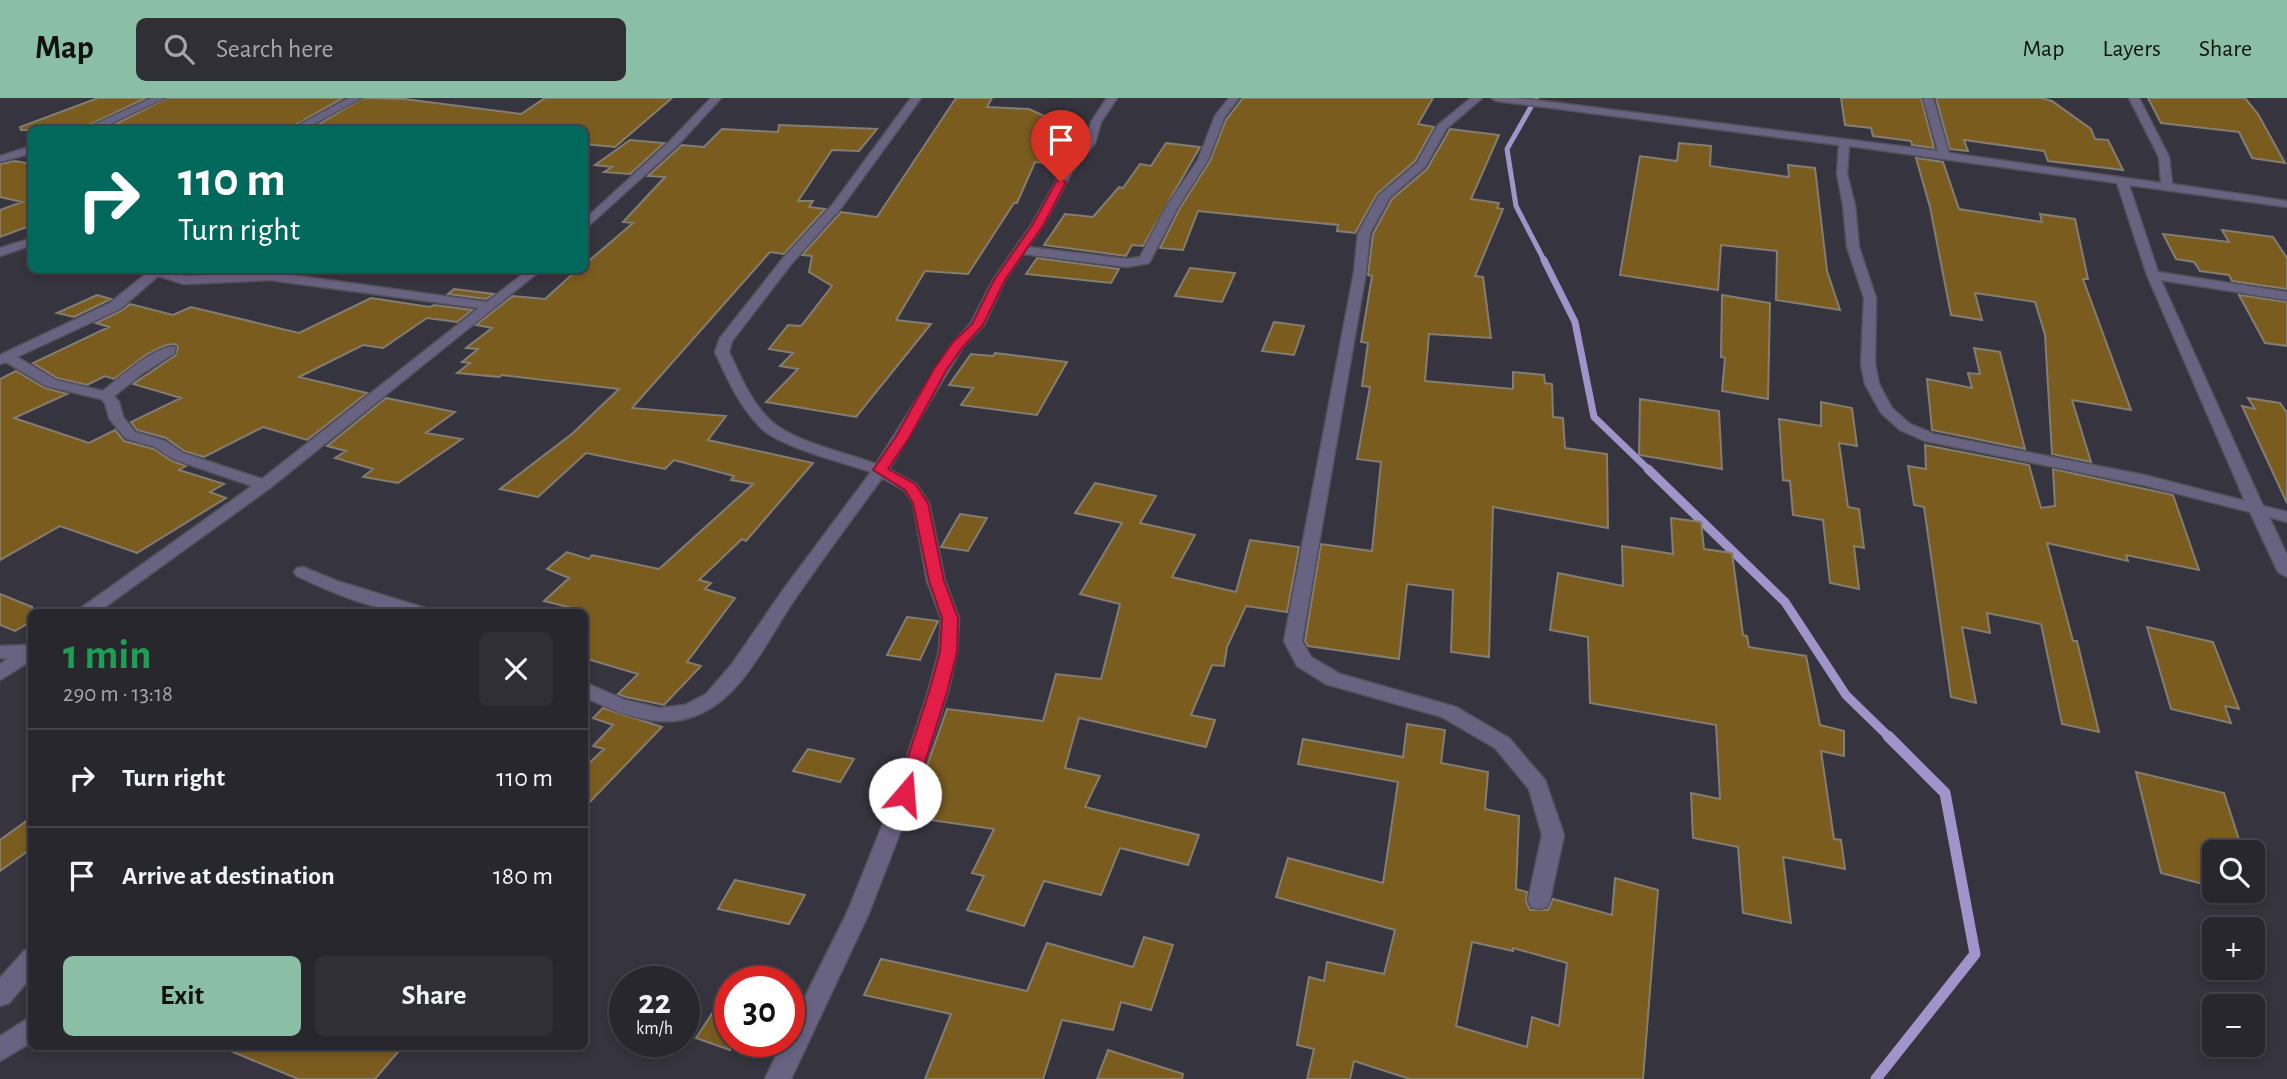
<!DOCTYPE html>
<html lang="en">
<head>
<meta charset="utf-8">
<style>
	body { margin:0; font-family:"Alegreya Sans",sans-serif; background:#302f36; color:#f1f3f6; height:100vh; display:flex; flex-direction:column; font-size:26px; white-space:nowrap }
	* { box-sizing:border-box; margin:0 }
	p { font-size:23px; color:#a5a5aa }
	.icon { flex:none; width:38px; height:38px; fill:none; stroke:currentColor; stroke-width:2; stroke-linecap:round; stroke-linejoin:round }
	.map { position:relative; flex:1; overflow:hidden }
	.side { position:absolute; left:28px; top:511px; width:560px; height:441px; display:flex; flex-direction:column; background:#28272e; border-radius:10px; box-shadow:0 4px 10px #0003,0 0 0 2px #44444a }
	.side>* { flex:none }
	.banner { position:absolute; left:28px; top:28px; width:560px; height:147px; border-radius:10px; box-shadow:0 4px 10px #0003,0 0 0 2px #44444a; background:#00695c; color:#fff; overflow:hidden }
	.buttons { position:absolute; left:2202px; top:742px; display:grid; gap:14px }
	.buttons a { display:grid; place-items:center; width:63px; height:63px; border-radius:10px; background:#28272e; box-shadow:0 4px 10px #0003,0 0 0 2px #44444a; font-size:35px }
	.speed { position:absolute; left:609px; top:868px; display:flex; gap:14px; font-size:35px; font-weight:700; text-align:center }
	.speed>* { display:grid; place-content:center; width:91px; height:91px; border-radius:50%; background:#28272e; box-shadow:0 4px 10px #0003,0 0 0 2px #44444a; line-height:1 }
	.speed small { font-size:18px; font-weight:400 }
	.speed .limit { border:10px solid #d22; background:#fff; color:#111 }
	.pin { position:absolute; display:grid; place-items:center; width:60px; height:60px; color:#fff; margin:-72px -30px; border-radius:50% 50% 50% 0; rotate:-45deg; box-shadow:0 0 7px #0007 }
	.pin .icon { rotate:45deg }
	.me { position:absolute; width:77px; margin:-38px; rotate:18deg; stroke-linejoin:round; filter:drop-shadow(0 0 5px #0008) }
	.turn { display:flex; align-items:center; gap:24px; height:147px; padding:0 35px; font-size:32px }
	.turn .icon { width:91px; height:91px; stroke-width:2.5 }
	.turn b { display:block; font-size:49px; line-height:60px }
	.round { display:grid; place-items:center; flex:none; width:74px; height:74px; border-radius:10px; background:#302f36 }
	.headline { display:flex; align-items:center; justify-content:space-between; height:119px; padding:0 35px }
	h1 { font-size:42px; font-weight:600; line-height:52px; color:#1e9e55 }
	.action { display:flex; gap:14px; margin-top:auto; padding:14px 35px }
	.action a { flex:1; height:80px; border-radius:10px; background:#8abfa5; color:#111; font-size:28px; font-weight:600; line-height:80px; text-align:center }
	.action a+a { background:#302f36; color:#f1f3f6 }
	ul { padding:0; list-style:none }
	li { display:flex; align-items:center; gap:21px; height:98px; padding:0 35px; border-top:2px solid #44444a }
	li div { flex:1 }
	li b { display:block; font-size:26px }
	li em { font-style:normal }
	header { display:flex; align-items:center; gap:42px; box-sizing:border-box; height:98px; padding:0 35px; background:#8abfa5; color:#111 }
	header strong { font-size:33px }
	nav { display:flex; gap:38px; margin-inline-start:auto; font-size:24px }
	.search { width:490px; height:63px; background:#302f36; display:flex; align-items:center; gap:18px; box-sizing:border-box; padding:0 24px; border-radius:10px; color:#a5a5aa; font-size:26px }
	.map>svg:first-child { display:block }
</style>
</head>
<body>
<header>
<strong>Map</strong>
<div class="search"><svg class="icon" aria-label="search" viewBox="0 0 24 24"><circle cx="10" cy="10" r="6"/><path d="M15 15l6 6"/></svg>Search here</div>
<nav><a>Map</a><a>Layers</a><a>Share</a></nav>
</header>
<div class="map">
<svg width="2287" height="981" viewBox="0 0 2287 981">
	<rect width="100%" height="100%" fill="#36343e"/>
	<g fill="none" stroke-linecap="round" stroke-linejoin="round">
		<path stroke="#a095ca" stroke-width="5" d="M1536 0 1507 51 1516 108 1545 164"/>
		<path stroke="#a095ca" stroke-width="7" d="M1544 162 1575 224 1594 319 1650 373"/>
		<path stroke="#a095ca" stroke-width="9" d="M1648 371 1785 504 1846 597 1890 640"/>
		<path stroke="#a095ca" stroke-width="11" d="M1876 981 1975 856 1945 695 1888 638"/>
	</g>
	<path fill="#7a5c1f" stroke="#847d72" stroke-width="2" fill-rule="evenodd" d="M98 0H146L79 32H21L20 29Z
		M167 0H343L286 32H104Z
		M363 0 404 1 521 16 545 0H672L615 49 584 46V32L520 29V32H309Z
		M956 0H992L987 9 1029 11 1051 21 1054 19 1078 21 1047 65 1035 64 1017 105H1014L968 176 925 173 896 222 931 226 856 319 766 304 798 271 780 268 793 255 769 251 788 227 801 228 832 188 809 174 812 158 802 157 841 114 877 119Z
		M1243 0H1433L1418 26 1434 29 1415 63 1377 96 1355 135 1337 133 1338 127 1198 113 1183 152 1160 150 1180 110 1210 63 1226 22Z
		M1841 0H1921L1934 50 1912 47 1911 43 1873 38 1871 30 1845 27Z
		M1936 0H2041L2052 3 2091 31 2095 41 2108 42 2123 72 2048 63 2044 53 1964 42 1968 53 1950 51Z
		M2148 0H2245L2258 16 2285 65 2252 60 2239 34 2161 25Z
		M779 27 877 31 859 53 832 52 798 103H813L809 109 825 111 784 156 770 154 632 310 726 318 708 342 813 365 746 443 742 441 699 482 711 485 705 491 735 500 687 564 701 568 664 607 626 599 618 596 638 576 584 560V513L544 503 569 480 547 471 567 454 589 461 592 457 659 471 753 386 731 382 734 378 674 362 665 371 586 355 538 399 500 391 573 335 619 291 502 277 499 279 457 275 470 265 462 264 478 251 466 250 492 230 476 227 513 198 545 201 577 172H584V167L633 125 623 124 665 79 648 78 682 47 704 49 722 31 778 34Z
		M1450 31 1499 37 1471 101 1499 105 1497 110 1503 111 1475 178 1483 179 1491 240 1429 236 1425 283 1513 291V274L1544 277 1545 285 1552 286 1553 319 1563 320 1565 350 1607 356 1608 430 1493 409 1489 559 1451 554 1453 492 1407 486 1399 561 1308 548 1305 543 1321 446 1372 453 1381 364 1357 361 1370 289 1362 288 1368 245 1361 244 1372 178 1368 177 1373 136 1392 101 1427 71Z
		M630 42 664 45 630 76 604 74 612 69 595 67Z
		M1166 45 1200 49 1143 148 1132 147 1126 158 1044 147 1065 116 1093 119 1119 89 1123 90 1140 66 1151 68Z
		M1679 45 1711 48 1710 68 1789 79 1788 67 1815 70 1827 173 1840 212 1776 202 1777 153 1721 147 1718 192 1620 177 1640 58 1677 63Z
		M1916 60 1943 64 1959 111 2042 124 2040 116 2075 121 2088 181H2083L2131 312 2072 302 2091 364 2052 356 2045 237 2035 204 1975 195 1982 222 1951 217 1930 109Z
		M15 63 32 66V127L0 139V112L22 104 0 99V66Z
		M2222 132 2273 139 2287 160V191L2232 183 2229 177 2200 173 2194 164 2176 161 2163 136 2229 144Z
		M1037 160 1119 171 1111 185 1026 176Z
		M1190 170 1235 175 1222 204 1175 198Z
		M454 191 494 196 486 201 448 196Z
		M97 197 111 201 74 219 57 215Z
		M1722 197 1770 205 1768 301 1722 293 1725 260 1721 259Z
		M2239 197 2287 204V248L2265 245Z
		M371 200 430 209 434 207 472 212 457 224 427 220 383 250 363 247 299 279 367 295 307 342 263 329 204 359 184 353 166 340 137 332 131 324 181 300 133 286 176 257 178 249 175 246 166 247 147 256 114 281 105 278 87 287 57 280 33 265 109 229 96 225 121 213 130 206 173 217 191 209 299 235Z
		M1274 224 1304 228 1294 257 1262 253Z
		M1974 250 2000 254 2025 351 1932 332 1927 281 1972 290 1968 275 1980 276Z
		M995 255 1067 264 1037 317 961 307 973 290 949 287 971 256 993 258Z
		M16 273 45 290 67 296 14 320 89 345 115 332 124 343 154 351 172 363 186 368 179 372 224 386 210 394 226 400 137 455 60 428 0 462V281Z
		M386 300 455 314 426 335 462 341 398 385 363 379 373 371 335 360 346 353 327 348Z
		M2248 300 2280 305 2287 315V405L2242 308 2255 311Z
		M1640 301 1719 313 1722 371 1639 357Z
		M1821 304 1852 310 1857 348 1839 345 1848 409 1859 411 1864 450 1854 448 1859 491 1830 485 1823 422 1793 417 1790 383 1783 382 1779 321 1821 328Z
		M1925 347 2029 367 2041 410 2055 408 2053 371 2173 397 2199 472 2126 457 2128 463 2047 445 2073 543H2077L2099 634 2062 626 2041 526 1987 515 1990 535 1962 529 1976 605 1951 599 1924 409 1914 407 1908 368 1926 371Z
		M1095 385 1156 398 1140 425 1195 437 1172 479 1236 494 1250 442 1299 449 1287 514 1246 508 1227 549 1224 568 1212 567 1191 617 1215 622 1206 649 1079 620 1065 670 1100 678 1085 709 1199 737 1188 767 1120 750 1101 797 1044 783 1024 828 967 812 984 778 972 775 994 731 909 719 947 611 1043 623 1056 576 1101 581 1120 506 1080 496 1122 425 1075 415Z
		M960 416 987 420 968 453 941 449Z
		M1671 420 1701 424 1704 451 1732 455 1743 537 1747 538 1749 549 1806 558 1820 627 1844 633V658L1821 653 1834 741 1841 742 1845 771 1783 759 1791 825 1743 815 1738 749 1693 740 1691 695 1720 701 1716 627 1590 605 1588 539 1550 532 1558 475 1623 488 1622 448 1673 456Z
		M0 496 32 509V523L15 533 0 527Z
		M907 519 938 523 920 562 887 557Z
		M2147 529 2213 544 2239 611 2225 608 2231 625 2171 611Z
		M603 610 662 629 584 710V670L604 651 593 648 613 627 593 620Z
		M1407 626 1445 632 1441 665 1488 674 1485 711 1519 718 1516 791 1527 794 1526 803 1530 812H1548L1553 801 1612 817 1615 780 1658 792 1643 981H1410L1354 963 1350 981H1307L1314 951 1297 947 1309 879 1324 883 1327 864 1384 876 1395 832 1276 799 1288 760 1383 785 1398 684 1298 666 1303 641 1403 659ZM1472 844 1513 853V850L1567 865 1559 928 1532 919 1527 949 1456 928Z
		M808 651 854 661 840 684 793 673Z
		M2136 674 2224 695 2243 754H2214V789L2161 775Z
		M32 719V750L0 773V742Z
		M735 782 805 797 789 826 718 811Z
		M1144 839 1173 847 1151 912 1121 904 1113 932 1062 922 1043 981H925L951 916 864 897 881 861 1027 893 1047 845 1133 869Z
		M730 888V952L696 940Z
		M403 948 375 981H298L221 949Z
		M1108 952 1183 976 1182 981H1097Z"/>
	<g fill="none" stroke-linecap="round" stroke-linejoin="round">
		<g stroke="#53515a" stroke-width="3">
			<path id="minor" d="M152 0H165L97 32H82Z
				M349 0H361L303 32H289Z
				M711 0H721L678 47 584 132V122L670 43Z
				M911 0H921L841 110 792 165 732 243 729 254C740 277 751 305 771 323 794 344 847 355 876 366L951 247 971 225 993 182 1032 126 1063 71 1085 44 1091 24 1107 0H1117L1101 24 1095 45 1073 72 1044 126 1028 149 1127 161 1140 159 1166 109 1198 62 1215 18 1229 0H1239L1225 18 1208 62 1178 109 1149 165 1127 169 1023 156 1005 182 984 227 963 249 889 371 916 386 929 405 945 483 959 520 957 553 948 594 915 696 869 815 791 981H765L783 943H789V931L847 815 895 696 928 594 939 553 941 520 927 483 913 405 904 392 882 380C853 420 823 460 795 501 767 541 744 598 697 617 660 633 618 615 584 599V584L625 602 660 610 685 607 706 596 732 566 783 492 871 374C843 364 779 349 760 329 739 308 727 280 715 254L720 240 784 159 833 106Z
				M1471 0H1482L1446 31 1425 69 1390 99 1370 135 1366 174 1302 543 1311 559 1340 576 1456 609 1509 640 1545 682 1564 737 1550 802 1547 809 1539 811 1531 809 1528 802 1542 737 1529 691 1495 650 1442 619 1326 586 1297 568 1284 543 1354 174 1358 135 1379 97 1417 65 1438 27Z
				M1491 0H1519L1938 53 1923 0H1933L1949 55 2161 85 2159 59 2129 0H2139L2169 59 2172 86 2287 103V109L2129 87 2158 174 2287 194V202L2161 182 2263 408 2287 414V424L2269 419 2287 457V479L2278 474 2250 414 2143 387 1925 343 1900 332 1881 315 1865 286 1861 266 1864 200 1847 149 1843 107 1837 76 1839 47 1496 3ZM1849 48 2117 85 2147 177 2245 403 2144 377 1934 336 1910 326 1892 310 1879 286 1875 266 1876 200 1859 149 1855 107 1847 76Z
				M32 48V55L0 64V58Z
				M32 140V147L0 158V150Z
				M144 172H162L185 178 270 174 487 204 528 172H541L270 390 98 514H78L81 510 252 388 173 361 155 349 125 340 109 320 105 305 101 301 46 288 6 264 0 266V257L110 205 147 175ZM158 178 184 186 270 182 479 210 262 381 183 355 165 343 135 334 123 319 119 304 114 298 143 275 175 255V249C157 246 118 281 103 293L56 282 17 259 120 211Z
				M303 469 337 483 425 510 428 514C385 518 335 496 297 478L294 474 297 470Z
				M32 547V562L0 582V566L8 561 0 560V548Z
				M32 850V878L9 905 0 908V880L24 853Z
				M32 918V944L0 963V938Z"/>
		</g>
		<use href="#minor" fill="#696382" fill-rule="evenodd"/>
	</g>
	<path fill="#e11d48" stroke="#92132f" stroke-width="2" d="M1061 81 1066 84 1044 126 1005 182 983 227 962 250 947 271 909 340 888 371 915 386 928 405 944 483 958 520 957 554 947 594 915 696 912 701 905 703 899 701 896 696 929 594 940 554 942 520 929 483 913 405 905 392 873 372 895 340 934 271 953 244 972 226 994 182 1033 126 1056 84Z"/>
</svg>
<div class="buttons">
<a><svg class="icon" aria-label="search" viewBox="0 0 24 24"><circle cx="10" cy="10" r="6"/><path d="M15 15l6 6"/></svg></a>
<a>+</a>
<a>−</a>
</div>
<div class="speed"><div>22<small>km/h</small></div><div class="limit">30</div></div>
<div class="pin" style="left:1061px;top:84px;background:#d93025"><svg class="icon" aria-label="arrive" viewBox="0 0 24 24"><path d="M6 21V4h12l-3 4 3 4H6"/></svg></div>
<svg class="me" style="left:905px;top:696px" viewBox="-20 -20 40 40"><circle r="19" fill="#fff"/><path d="M0-13L10 11 0 6-10 11z" fill="#e11d48"/></svg>
<div class="banner">
<div class="turn"><svg class="icon" aria-label="right" viewBox="0 0 24 24"><path d="M7 20v-9h11M14 6l5 5-5 5"/></svg><div><b>110 m</b>Turn right</div></div>
</div>
<section class="side">
<div class="headline"><div><h1>1 min</h1><p>290 m · 13:18</p></div><a class="round"><svg class="icon" aria-label="close" viewBox="0 0 24 24"><path d="M6 6l12 12M18 6L6 18"/></svg></a></div>
<ul>
<li><svg class="icon" aria-label="right" viewBox="0 0 24 24"><path d="M7 20v-9h11M14 6l5 5-5 5"/></svg><div><b>Turn right</b></div><em>110 m</em></li>
<li><svg class="icon" aria-label="arrive" viewBox="0 0 24 24"><path d="M6 21V4h12l-3 4 3 4H6"/></svg><div><b>Arrive at destination</b></div><em>180 m</em></li>
</ul>
<div class="action"><a>Exit</a><a>Share</a></div>
</section>
</div>
</body>
</html>
